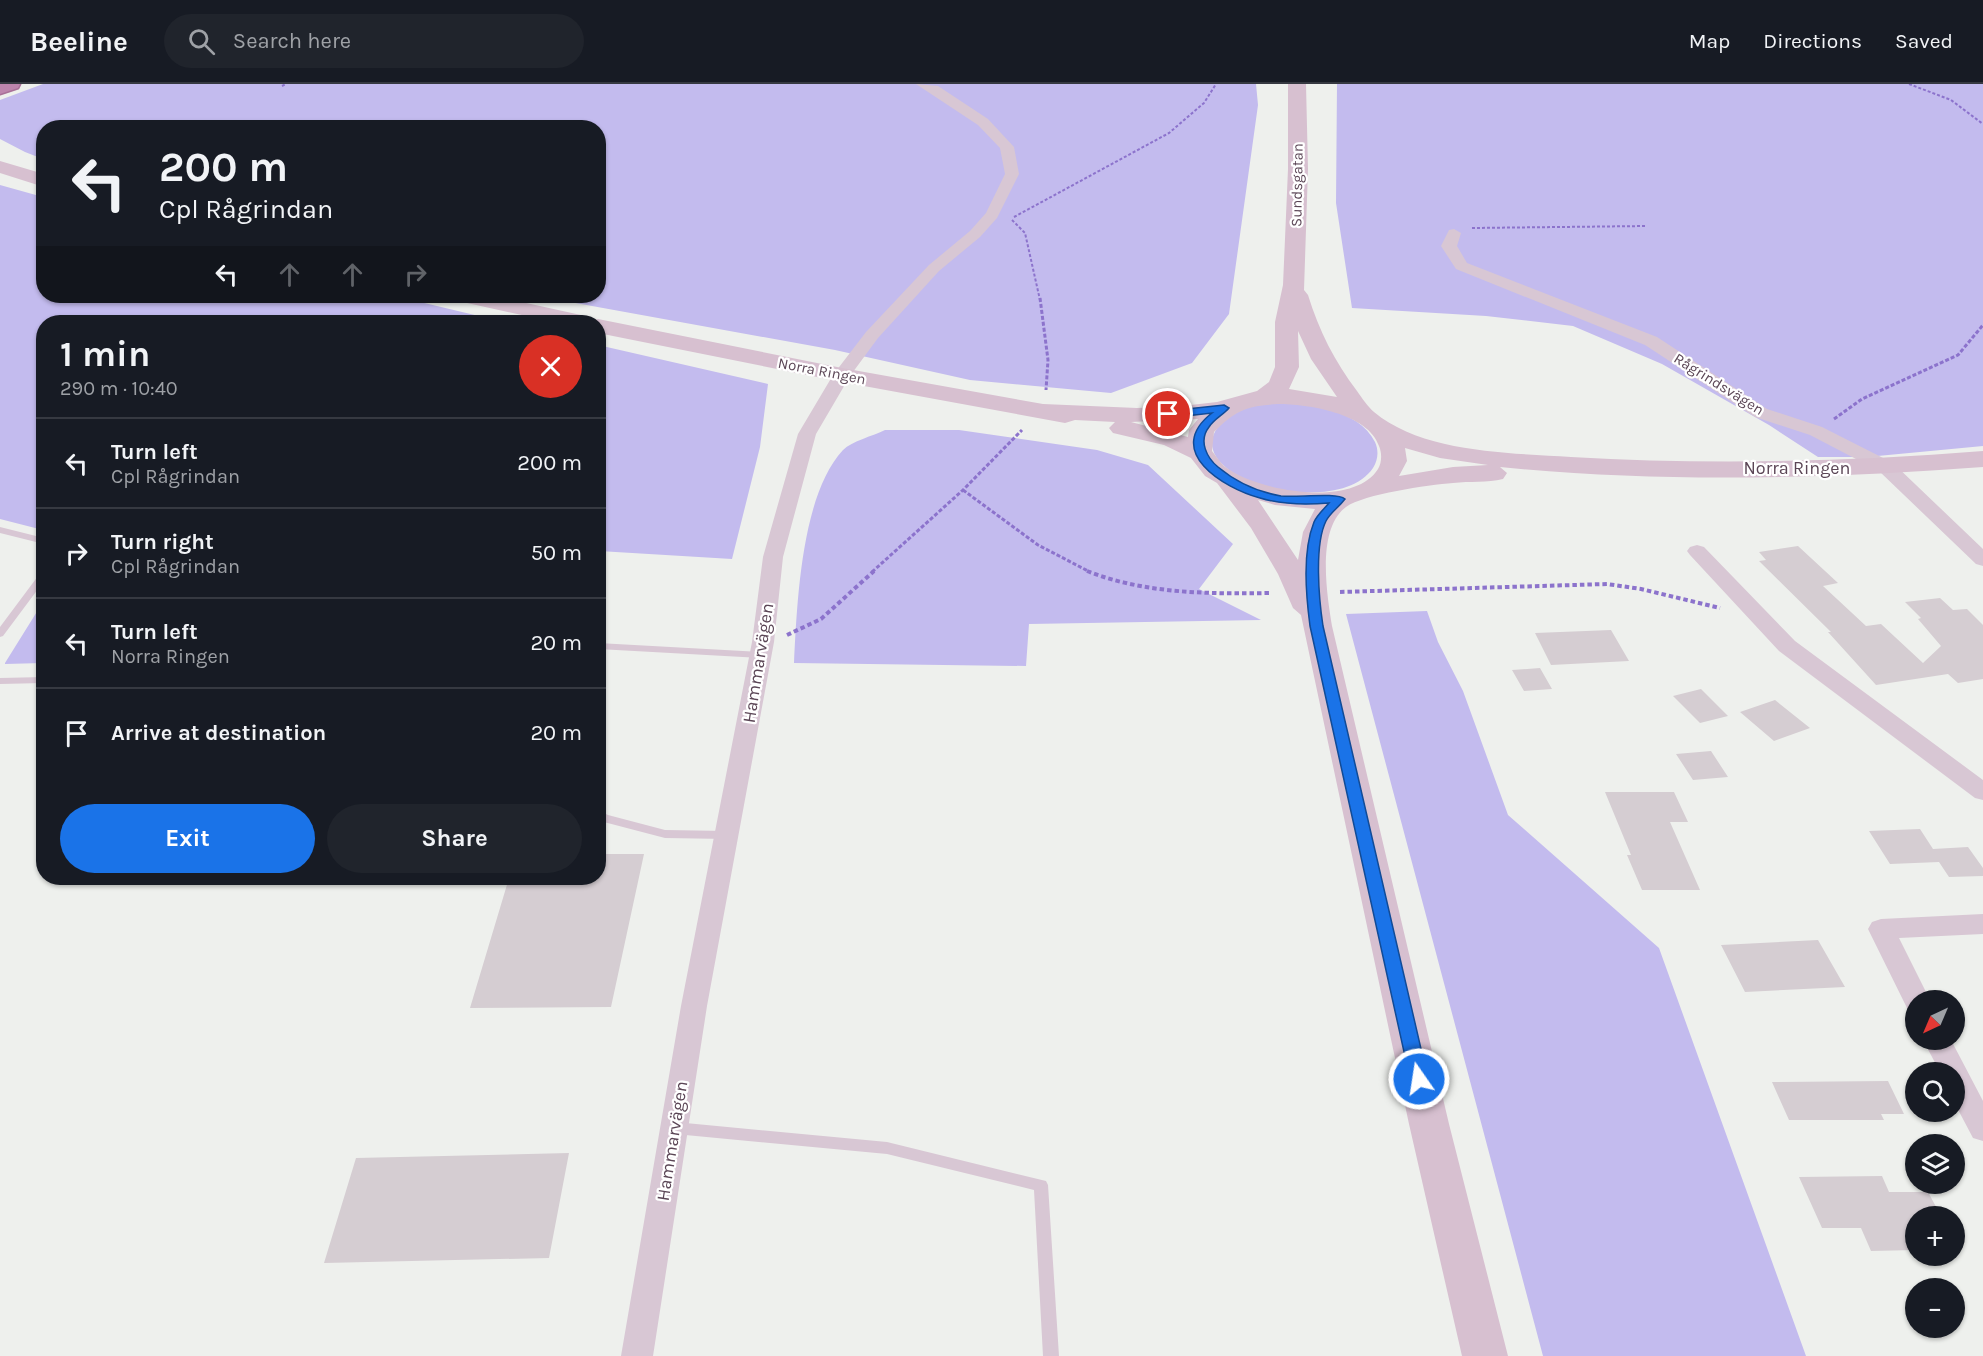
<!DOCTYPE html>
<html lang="en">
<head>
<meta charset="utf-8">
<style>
	body { margin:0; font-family:Karla,sans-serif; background:#20242c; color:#f1f3f6; height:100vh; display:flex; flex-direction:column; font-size:22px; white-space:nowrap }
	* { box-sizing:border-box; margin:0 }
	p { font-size:20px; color:#9ea1a6 }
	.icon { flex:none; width:33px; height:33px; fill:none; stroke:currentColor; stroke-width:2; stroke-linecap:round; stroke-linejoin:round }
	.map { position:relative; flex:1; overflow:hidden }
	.details { position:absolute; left:36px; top:231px; width:570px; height:570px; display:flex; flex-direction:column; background:#171b24; border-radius:24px; box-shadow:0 2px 4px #0004 }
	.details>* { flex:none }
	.top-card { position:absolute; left:36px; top:36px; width:570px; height:183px; border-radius:24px; box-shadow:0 2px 4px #0004; background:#171b24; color:#f1f3f6; overflow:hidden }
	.needle { width:39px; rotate:224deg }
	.buttons { position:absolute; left:1905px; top:906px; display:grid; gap:12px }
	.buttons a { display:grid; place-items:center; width:60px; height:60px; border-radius:50%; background:#171b24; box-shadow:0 2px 4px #0004; font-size:30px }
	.pin { position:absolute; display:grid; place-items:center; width:51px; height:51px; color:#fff; margin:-26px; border:3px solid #fff; border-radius:50%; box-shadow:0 2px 6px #0007 }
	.me { position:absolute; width:66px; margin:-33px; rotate:347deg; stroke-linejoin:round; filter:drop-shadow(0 0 4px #0008) }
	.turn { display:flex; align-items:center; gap:21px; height:126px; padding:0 24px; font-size:27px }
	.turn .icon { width:78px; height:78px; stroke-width:2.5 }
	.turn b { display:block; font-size:42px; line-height:51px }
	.lanes { display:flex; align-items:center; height:57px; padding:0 24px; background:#0003; justify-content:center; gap:30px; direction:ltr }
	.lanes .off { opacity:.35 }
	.round { display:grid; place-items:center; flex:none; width:63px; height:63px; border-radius:32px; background:#20242c }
	.summary { display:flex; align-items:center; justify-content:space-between; height:102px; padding:0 24px }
	h1 { font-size:36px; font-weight:700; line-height:45px }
	.cta { display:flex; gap:12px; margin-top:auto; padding:12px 24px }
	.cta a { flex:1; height:69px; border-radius:36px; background:#1a73e8; color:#fff; font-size:24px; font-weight:700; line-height:69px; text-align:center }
	.cta a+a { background:#20242c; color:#f1f3f6 }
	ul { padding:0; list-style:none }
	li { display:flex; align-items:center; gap:18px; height:90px; padding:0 24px; border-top:2px solid #363941 }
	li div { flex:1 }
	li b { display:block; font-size:22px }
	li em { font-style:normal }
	header { display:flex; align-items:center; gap:36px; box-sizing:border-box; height:84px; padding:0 30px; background:#171b24; border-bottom:2px solid #363941 }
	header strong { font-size:28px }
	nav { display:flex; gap:33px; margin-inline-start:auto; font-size:21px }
	.search { width:420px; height:54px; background:#20242c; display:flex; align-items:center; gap:15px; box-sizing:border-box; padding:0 21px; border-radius:33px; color:#9ea1a6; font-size:22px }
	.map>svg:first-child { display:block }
</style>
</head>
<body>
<header>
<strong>Beeline</strong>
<div class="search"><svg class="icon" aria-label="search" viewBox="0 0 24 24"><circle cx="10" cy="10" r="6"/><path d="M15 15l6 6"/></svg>Search here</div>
<nav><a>Map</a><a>Directions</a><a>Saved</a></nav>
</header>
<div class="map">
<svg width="1983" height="1272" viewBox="0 0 1983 1272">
	<rect width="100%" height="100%" fill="#eef0ed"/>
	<path fill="#c3bbee" d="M43 0H1256L1258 21 1229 230 1192 279 1111 309 970 296 835 266 537 212H598V44H44L43 75 25 68 0 55V16Z
		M1337 0H1983V362L1867 373H1818L1769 341 1662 280 1573 242 1486 232 1352 224 1336 119Z
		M0 101 43 113 44 212H395L504 238H44L43 446 0 435Z
		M598 261 768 300 760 363 732 475 599 467Z
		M1273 319C1306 319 1358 324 1375 358 1379 367 1378 376 1373 384 1347 422 1262 410 1229 386 1199 364 1212 339 1242 326 1252 321 1263 321 1273 319Z
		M885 346H959L1097 366 1148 381 1233 460 1199 505 1261 536 1029 540 1026 582 794 579C797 520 801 411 843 366 852 357 873 352 885 346Z
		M43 518V579L5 580V579Z
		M1427 527 1438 558 1463 607 1508 731 1659 864 1806 1272H1543L1346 530Z"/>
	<path fill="#d5cdd2" d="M1798 462 1838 499 1823 502 1866 542 1881 540 1923 579 1941 562 1918 535 1921 534 1905 518 1940 514 1953 526 1967 525 1983 541V595L1958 599 1948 590 1876 601 1828 548H1831L1759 477 1766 476 1759 468Z
		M1611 546 1629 577 1551 581 1535 549Z
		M1540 584 1552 605 1524 607 1512 586Z
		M1701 605 1728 632 1700 639 1673 612Z
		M1775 616 1810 644 1774 657 1740 628Z
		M1711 667 1728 693 1693 696 1676 670Z
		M1605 708H1674L1688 738H1670L1700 806H1642L1627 771H1631Z
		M1920 745 1933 765 1968 763 1983 784V792L1949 793 1939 778 1890 780 1869 747Z
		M598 770H644L611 923 470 924 509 794H598Z
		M1818 856 1845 903 1745 908 1721 861Z
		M1888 997 1904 1030H1881L1884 1036H1789L1772 998Z
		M569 1069 549 1174 324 1179 356 1074Z
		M1882 1092 1889 1108H1928L1941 1132H1916V1166L1871 1167 1861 1144H1822L1799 1093Z"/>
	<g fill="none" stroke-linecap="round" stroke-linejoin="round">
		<g stroke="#a97098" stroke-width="3">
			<path id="highway" d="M0 0H20L18 4 0 10Z"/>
		</g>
		<path stroke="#8c73cc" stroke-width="2" stroke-dasharray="3 2" stroke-linecap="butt" d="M1909 0 1951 16 1983 40
			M282 2 286 0
			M1014 133 1169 49 1204 19 1216 0
			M1012 136 1025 149 1040 216
			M1472 144 1647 142"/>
		<path stroke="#8c73cc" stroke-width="3" stroke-dasharray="4 2" stroke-linecap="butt" d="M1040 214 1048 276 1046 306
			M1834 335 1862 315 1958 271 1983 241
			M963 406 1038 461 1090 488
			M872 488 963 406 1022 346"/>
		<path stroke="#8c73cc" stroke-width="4" stroke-dasharray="4.5 3" stroke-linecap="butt" d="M1087 487C1145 510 1209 510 1271 509
			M1340 508 1607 500 1641 505 1720 524
			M787 551 821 535 874 487"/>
		<path fill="#d8c7d4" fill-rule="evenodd" d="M0 443 44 454V460L0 449Z
			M44 487V497L3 552 0 553V543L41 488Z
			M598 559 761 568 766 571 761 574 598 565Z
			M44 593V599L0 600V594Z
			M598 726 608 731 665 746 727 747 731 748 733 751 731 754 727 755 665 754 600 737 598 736Z
			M675 1038 887 1058 1046 1097 1048 1101 1059 1272H1043L1034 1106 887 1070 675 1050 670 1048 668 1044 670 1040Z"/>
		<path fill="#d8c7d4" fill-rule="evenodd" d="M916 0 938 2 988 35 1014 63 1019 90 997 134 980 153 939 187 878 254 850 292 816 350 783 473 774 558 707 922 653 1272H621L681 922 752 558 763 473 798 350 833 291 866 248 929 181 970 147 986 129 1005 90 1000 64 978 41Z
			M1454 145 1461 149 1457 162 1467 179 1657 253 1767 325 1822 343 1893 379 1983 465V482L1976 480 1879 387 1810 351 1755 333 1645 261 1456 185 1441 162 1449 146Z
			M1697 461 1704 463 1795 557 1983 696V716L1975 714 1779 567 1690 471 1687 467 1690 463Z
			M1983 830V850L1899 854 1930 916H1916V926L1907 924 1868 845 1872 838 1881 835Z
			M1923 956H1951L1983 1017V1057L1973 1054 1954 1018V988H1940Z"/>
		<path fill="#d7c0d0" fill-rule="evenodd" d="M1288 0H1306L1308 85 1304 206 1308 211C1319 247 1335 278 1357 307 1362 314 1368 323 1374 328 1423 369 1510 369 1571 373 1708 381 1846 378 1983 367V383C1822 395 1660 399 1500 383L1507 389 1503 395C1487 399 1470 397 1453 399 1428 401 1364 410 1346 423 1316 445 1327 511 1332 542L1449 1040 1508 1272H1462L1409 1040 1301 531 1293 524 1278 490 1251 444 1217 399 1205 392 1191 374 1164 361 1113 349 1109 344 1115 338 1075 336 1065 339 842 298 598 249V238H554L458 217 455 212H494L590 233 592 237 598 235 842 284 1043 320 1137 324 1182 322 1217 318 1257 307 1269 298 1275 283V238L1283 201 1288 85ZM1298 247 1311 275 1337 313 1289 305 1299 283ZM1278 320C1307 320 1368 329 1379 362 1382 369 1382 378 1378 385 1353 425 1255 407 1224 382 1220 378 1216 372 1212 367L1214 348C1236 326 1246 322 1278 320ZM1198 335 1189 346 1188 353 1131 338ZM1405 364 1440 374 1488 381 1453 383 1399 392 1407 377ZM1258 416 1275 421 1315 425 1303 448 1298 476Z
			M0 77 44 90V103L0 89Z"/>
		<use href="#highway" fill="#bd85ad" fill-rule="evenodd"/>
	</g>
	<path fill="#1a73e8" stroke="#114b97" stroke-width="1.5" d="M1224 321 1229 324C1223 331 1214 335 1209 343 1198 357 1207 374 1218 383 1236 398 1258 408 1281 412 1295 414 1337 408 1345 415 1339 423 1330 429 1326 437 1314 461 1319 516 1323 542L1428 995 1425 1000 1419 1002 1413 1000 1410 995 1310 542C1306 511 1302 468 1314 438 1317 431 1324 425 1329 419 1306 421 1283 421 1260 414 1223 404 1163 367 1212 329L1168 334 1163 330 1168 327Z"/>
	<g text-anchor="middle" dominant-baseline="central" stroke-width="4.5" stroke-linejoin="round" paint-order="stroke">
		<g font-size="15" fill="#5b4656" stroke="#fff">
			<text transform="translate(1297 101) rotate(-89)">Sundsgatan</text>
			<text transform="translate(822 287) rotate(11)">Norra Ringen</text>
			<text transform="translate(1719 300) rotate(32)">Rågrindsvägen</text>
		</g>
		<g font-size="18" fill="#5b4656" stroke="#fff">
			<text x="1797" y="384">Norra Ringen</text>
			<text transform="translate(758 579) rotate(-81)">Hammarvägen</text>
			<text transform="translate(672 1057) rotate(-81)">Hammarvägen</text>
		</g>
	</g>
</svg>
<div class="buttons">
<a><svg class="needle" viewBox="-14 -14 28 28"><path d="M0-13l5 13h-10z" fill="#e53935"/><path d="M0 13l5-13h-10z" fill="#9ea1a6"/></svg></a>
<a><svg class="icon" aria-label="search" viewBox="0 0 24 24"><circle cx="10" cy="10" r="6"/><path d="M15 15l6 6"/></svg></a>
<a><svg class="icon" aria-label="layers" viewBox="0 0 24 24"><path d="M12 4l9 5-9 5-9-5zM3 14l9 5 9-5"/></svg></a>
<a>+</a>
<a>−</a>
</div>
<div class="pin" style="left:1168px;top:330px;background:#d93025"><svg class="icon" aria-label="arrive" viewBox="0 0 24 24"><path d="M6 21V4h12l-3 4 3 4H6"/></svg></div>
<svg class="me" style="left:1419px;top:995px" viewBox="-20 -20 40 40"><circle r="17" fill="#1a73e8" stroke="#fff" stroke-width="3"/><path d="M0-11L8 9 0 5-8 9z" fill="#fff"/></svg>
<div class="top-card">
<div class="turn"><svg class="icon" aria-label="left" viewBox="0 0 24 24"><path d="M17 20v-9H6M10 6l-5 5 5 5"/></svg><div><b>200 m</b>Cpl Rågrindan</div></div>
<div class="lanes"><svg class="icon" aria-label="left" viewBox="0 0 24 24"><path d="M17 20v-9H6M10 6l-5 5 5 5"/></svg><svg class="icon off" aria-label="ahead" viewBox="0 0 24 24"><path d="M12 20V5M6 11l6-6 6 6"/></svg><svg class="icon off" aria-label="ahead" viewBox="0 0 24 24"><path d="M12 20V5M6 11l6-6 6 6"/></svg><svg class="icon off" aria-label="right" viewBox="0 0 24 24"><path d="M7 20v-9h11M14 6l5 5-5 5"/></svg></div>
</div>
<section class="details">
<div class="summary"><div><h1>1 min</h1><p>290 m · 10:40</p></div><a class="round" style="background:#d93025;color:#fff"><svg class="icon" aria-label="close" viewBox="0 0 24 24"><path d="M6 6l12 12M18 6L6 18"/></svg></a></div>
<ul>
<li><svg class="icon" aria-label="left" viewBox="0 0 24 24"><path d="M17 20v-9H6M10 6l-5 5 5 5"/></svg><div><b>Turn left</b><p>Cpl Rågrindan</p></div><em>200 m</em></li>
<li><svg class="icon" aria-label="right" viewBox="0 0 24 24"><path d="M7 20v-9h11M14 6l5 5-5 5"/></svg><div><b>Turn right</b><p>Cpl Rågrindan</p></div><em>50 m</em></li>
<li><svg class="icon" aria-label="left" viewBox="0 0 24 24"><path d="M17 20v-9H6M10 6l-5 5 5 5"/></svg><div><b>Turn left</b><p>Norra Ringen</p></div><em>20 m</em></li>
<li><svg class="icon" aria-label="arrive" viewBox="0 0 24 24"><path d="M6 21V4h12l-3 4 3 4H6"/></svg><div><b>Arrive at destination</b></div><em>20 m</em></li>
</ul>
<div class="cta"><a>Exit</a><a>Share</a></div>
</section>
</div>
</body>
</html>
